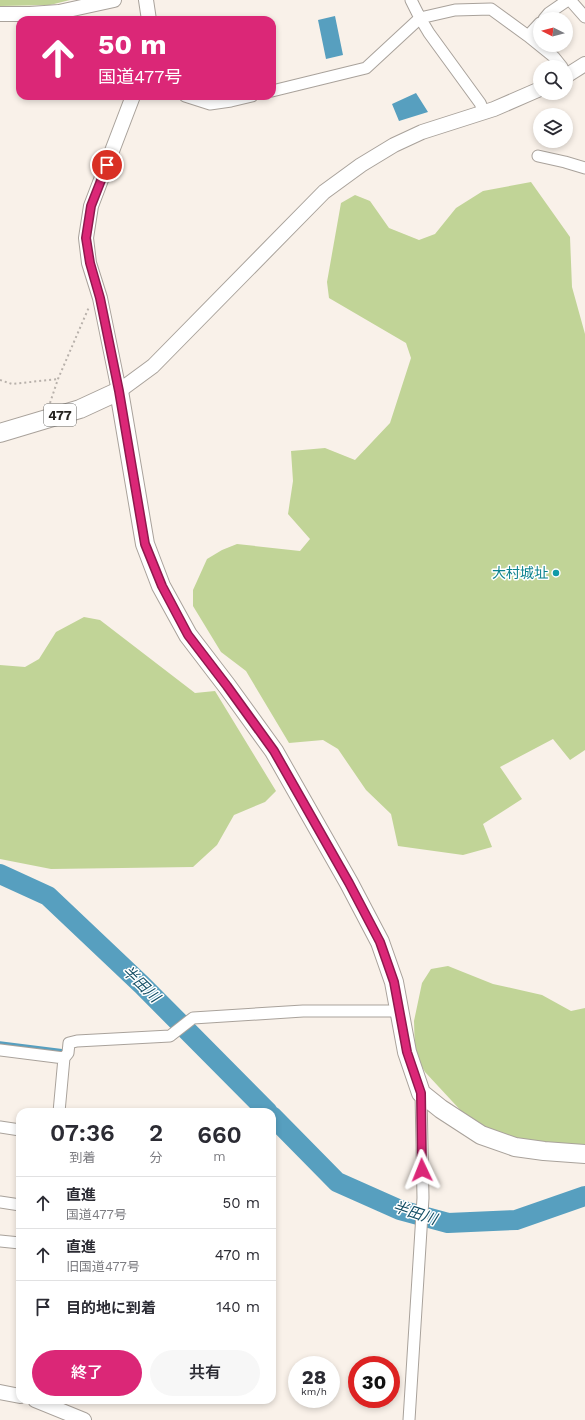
<!DOCTYPE html>
<html lang="ja">
<head>
<meta charset="utf-8">
<style>
	body { margin:0; font-family:"Work Sans","Noto Sans JP",sans-serif; background:#f7f7f7; color:#2b2b33; height:100vh; display:flex; flex-direction:column; font-size:15px; white-space:nowrap }
	* { box-sizing:border-box; margin:0 }
	p { font-size:13px; color:#7c7c81 }
	.icon { flex:none; width:22px; height:22px; fill:none; stroke:currentColor; stroke-width:2; stroke-linecap:round; stroke-linejoin:round }
	.map { position:relative; flex:1; overflow:hidden }
	.drawer { position:absolute; left:16px; top:1108px; width:260px; height:296px; display:flex; flex-direction:column; background:#fff; border-radius:12px; box-shadow:0 2px 6px #0003 }
	.drawer>* { flex:none }
	.hud { position:absolute; left:16px; top:16px; width:260px; height:84px; border-radius:12px; box-shadow:0 2px 6px #0003; background:#db2777; color:#fff; overflow:hidden }
	.needle { width:26px; rotate:276deg }
	.fabs { position:absolute; left:533px; top:12px; display:grid; gap:8px }
	.fabs a { display:grid; place-items:center; width:40px; height:40px; border-radius:50%; background:#fff; box-shadow:0 2px 6px #0003; font-size:20px }
	.speed { position:absolute; left:288px; top:1356px; display:flex; gap:8px; font-size:20px; font-weight:700; text-align:center }
	.speed>* { display:grid; place-content:center; width:52px; height:52px; border-radius:50%; background:#fff; box-shadow:0 2px 6px #0003; line-height:1 }
	.speed small { font-size:10px; font-weight:400 }
	.speed .limit { border:6px solid #d22; background:#fff; color:#111 }
	.pin { position:absolute; display:grid; place-items:center; width:34px; height:34px; color:#fff; margin:-17px; border:2px solid #fff; border-radius:50%; box-shadow:0 1px 4px #0007 }
	.me { position:absolute; width:44px; margin:-22px; rotate:358deg; stroke-linejoin:round; filter:drop-shadow(0 0 3px #0008) }
	.turn { display:flex; align-items:center; gap:14px; height:84px; padding:0 16px; font-size:18px }
	.turn .icon { width:52px; height:52px; stroke-width:2.5 }
	.turn b { display:block; font-size:28px; line-height:34px }
	.eta { display:flex; justify-content:space-evenly; align-items:center; height:68px; text-align:center }
	.eta b { font-size:24px; font-weight:600; line-height:28px }
	.primary-button { display:flex; gap:8px; margin-top:auto; padding:8px 16px }
	.primary-button a { flex:1; height:46px; border-radius:24px; background:#db2777; color:#fff; font-size:16px; font-weight:600; line-height:46px; text-align:center }
	.primary-button a+a { background:#f7f7f7; color:#2b2b33 }
	ul { padding:0; list-style:none }
	li { display:flex; align-items:center; gap:12px; height:52px; padding:0 16px; border-top:1px solid #e1e1e2 }
	li div { flex:1 }
	li b { display:block; font-size:15px }
	li em { font-style:normal }
	.map>svg:first-child { display:block }
</style>
</head>
<body>
<div class="map">
<svg width="585" height="1420" viewBox="0 0 585 1420">
	<rect width="100%" height="100%" fill="#f9f1e9"/>
	<path fill="#c1d497" d="M0 0H70L50 5 0 6Z
		M531 182 570 237 572 287 585 334V750L570 760 553 739 500 767 522 799 483 824 492 847 463 855 398 846 391 814 366 790 338 749 323 740 289 743 246 671 221 652 193 606V590L207 559 222 550 237 544 300 551 310 539 288 514 293 481 291 451 325 448 355 460 390 423 411 358 406 343 329 298 327 282 341 203 355 195 370 201 389 228 419 240 435 234 456 208 483 191Z
		M84 617 100 620 195 693 215 691 276 791 265 802 234 815 217 845 193 867 51 869 0 859V665L25 667 39 659 56 632Z
		M448 966 493 984 542 995 571 1011 585 1008V1146L514 1139 477 1128 425 1072 415 1054 414 1021 422 983 431 969Z"/>
	<path fill="#579fbf" d="M335 16 343 55 326 59 318 20Z
		M416 93 428 112 399 121 392 104Z"/>
	<g fill="none" stroke-linecap="round" stroke-linejoin="round">
		<path stroke="#579fbf" stroke-width="3.5" d="M0 1043 64 1051"/>
		<path stroke="#579fbf" stroke-width="20" d="M0 874 48 896 142 985 268 1112
			M272 1116 337 1182 400 1210 448 1223 516 1220 585 1196"/>
		<g stroke="#a9a29b" stroke-width="13">
			<path id="minor" d="M411 0 420 18 429 33 480 103 484 112
				M570 0 585 17
				M544 19 549 13 568 0
				M528 36 540 23
				M272 91 366 68 420 18 455 10 491 9 528 36 554 57 562 67
				M185 96 210 104 231 101 252 96
				M538 156 565 162 585 168
				M0 1050 64 1058
				M59 1112 64 1058 68 1053 69 1043 77 1041 170 1036 193 1018 303 1011H399
				M0 1127 20 1130
				M0 1202 20 1205
				M0 1241 20 1243
				M409 1420 423 1198 421 1093"/>
		</g>
		<g stroke="#a9a29b" stroke-width="16">
			<path id="tertiary" d="M146 0 149 20
				M0 14H30L59 12 114 0
				M566 76 585 64
				M133 96 91 206 86 238 89 263 100 298 119 391 153 366 324 192 361 165 394 145 422 132 494 109 540 89
				M0 1392 20 1396
				M35 1400 84 1420"/>
		</g>
		<g stroke="#a9a29b" stroke-width="20">
			<path id="trunk" d="M0 433 80 409 119 391 145 544 161 586 188 635 227 686 274 751 349 883 380 942 394 982 407 1052 421 1093 441 1109 481 1135 515 1147 544 1151 585 1154"/>
		</g>
		<path stroke="#b8b1ab" stroke-width="2" stroke-dasharray="2 3" stroke-linecap="butt" d="M0 380 12 384 58 379
			M50 403 58 379 89 307"/>
		<use href="#minor" stroke="#fff" stroke-width="11"/>
		<use href="#tertiary" stroke="#fff" stroke-width="14"/>
		<use href="#trunk" stroke="#fff" stroke-width="18"/>
	</g>
	<g fill="none" stroke-linecap="round" stroke-linejoin="round">
		<g stroke="#8e194d" stroke-width="10">
			<path id="route" d="M107 165 91 206 86 238 90 263 100 298 119 391 145 544 162 586 188 635 227 686 274 751 349 883 380 942 394 982 407 1052 421 1093 422 1170"/>
		</g>
		<use href="#route" stroke="#db2777" stroke-width="7"/>
	</g>
	<circle fill="#0f9aa8" stroke="#fff" stroke-width="1.5" cx="556" cy="573" r="4"/>
	<g text-anchor="middle" dominant-baseline="central" stroke-width="3" stroke-linejoin="round" paint-order="stroke">
		<rect fill="#fff" stroke="#676664" stroke-width="1" x="44" y="404" width="32" height="22" rx="3"/>
		<g font-size="13" font-weight="bold" fill="#262421">
			<text x="60" y="415">477</text>
		</g>
		<g font-size="14" fill="#0d838f" stroke="#fff" text-anchor="end">
			<text x="548" y="573">大村城址</text>
		</g>
		<g font-size="15" font-style="italic" fill="#124d64" stroke="#fff">
			<text transform="translate(141 984) rotate(44)">半田川</text>
			<text transform="translate(415 1213) rotate(18)">半田川</text>
		</g>
	</g>
</svg>
<div class="fabs">
<a><svg class="needle" viewBox="-14 -14 28 28"><path d="M0-13l5 13h-10z" fill="#e53935"/><path d="M0 13l5-13h-10z" fill="#7c7c81"/></svg></a>
<a><svg class="icon" aria-label="search" viewBox="0 0 24 24"><circle cx="10" cy="10" r="6"/><path d="M15 15l6 6"/></svg></a>
<a><svg class="icon" aria-label="layers" viewBox="0 0 24 24"><path d="M12 4l9 5-9 5-9-5zM3 14l9 5 9-5"/></svg></a>
</div>
<div class="speed"><div>28<small>km/h</small></div><div class="limit">30</div></div>
<div class="pin" style="left:107px;top:165px;background:#d93025"><svg class="icon" aria-label="arrive" viewBox="0 0 24 24"><path d="M6 21V4h12l-3 4 3 4H6"/></svg></div>
<svg class="me" style="left:422px;top:1170px" viewBox="-20 -20 40 40"><path d="M0-17L14 15 0 8-14 15z" fill="#db2777" stroke="#fff" stroke-width="4"/></svg>
<div class="hud">
<div class="turn"><svg class="icon" aria-label="ahead" viewBox="0 0 24 24"><path d="M12 20V5M6 11l6-6 6 6"/></svg><div><b>50 m</b>国道477号</div></div>
</div>
<section class="drawer">
<div class="eta">
<div><b>07:36</b><p>到着</p></div>
<div><b>2</b><p>分</p></div>
<div><b>660</b><p>m</p></div>
</div>
<ul>
<li><svg class="icon" aria-label="ahead" viewBox="0 0 24 24"><path d="M12 20V5M6 11l6-6 6 6"/></svg><div><b>直進</b><p>国道477号</p></div><em>50 m</em></li>
<li><svg class="icon" aria-label="ahead" viewBox="0 0 24 24"><path d="M12 20V5M6 11l6-6 6 6"/></svg><div><b>直進</b><p>旧国道477号</p></div><em>470 m</em></li>
<li><svg class="icon" aria-label="arrive" viewBox="0 0 24 24"><path d="M6 21V4h12l-3 4 3 4H6"/></svg><div><b>目的地に到着</b></div><em>140 m</em></li>
</ul>
<div class="primary-button"><a>終了</a><a>共有</a></div>
</section>
</div>
</body>
</html>
